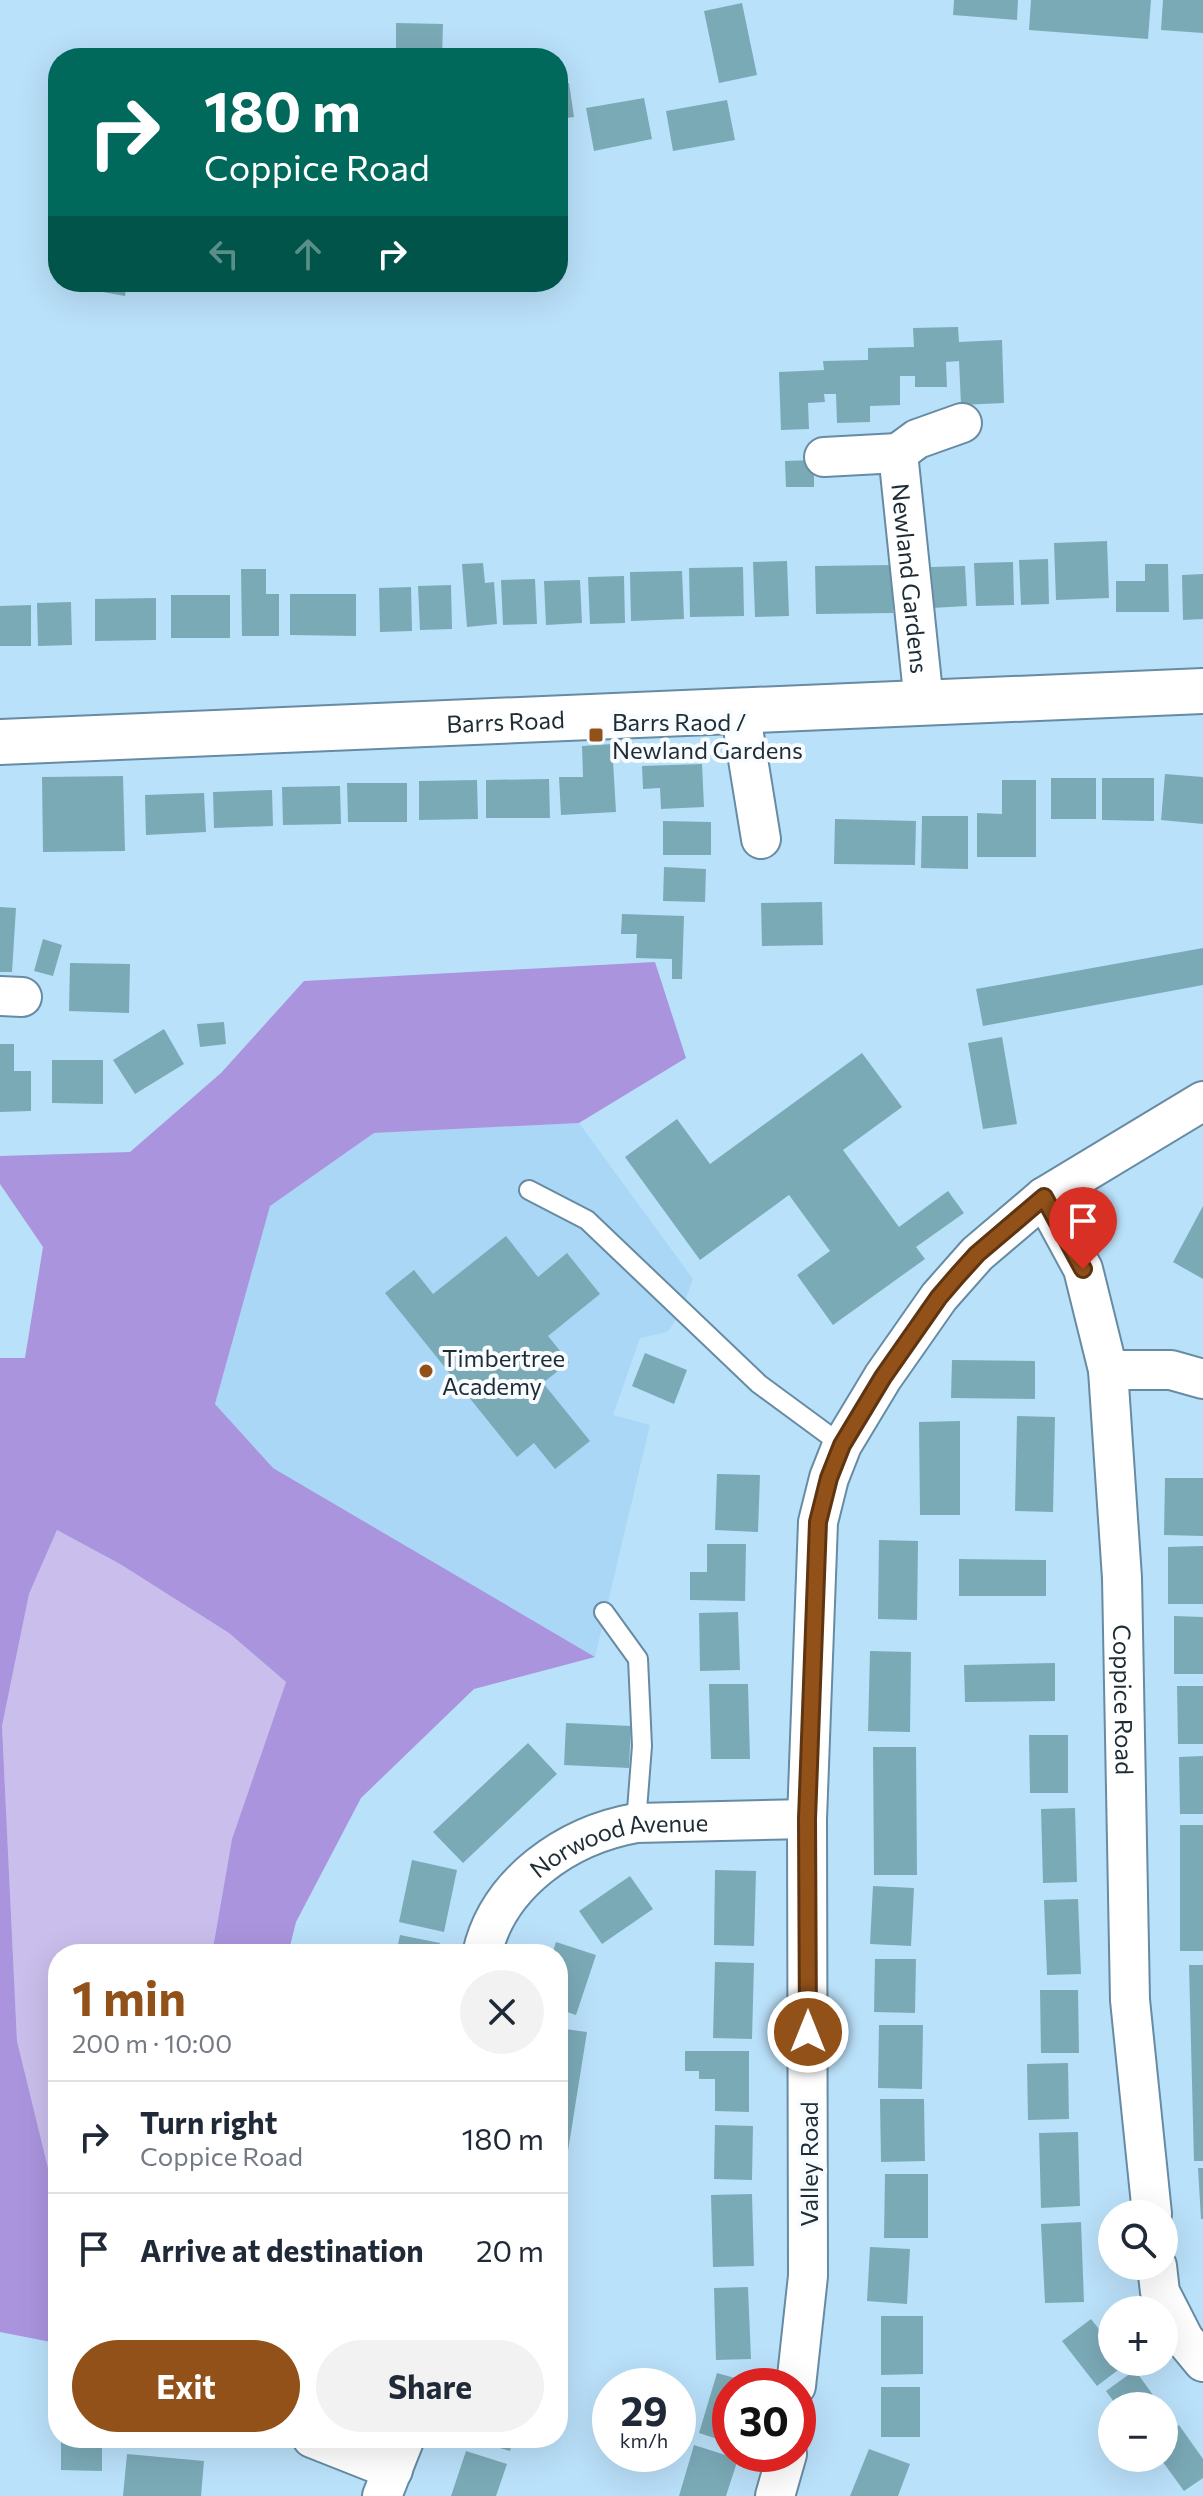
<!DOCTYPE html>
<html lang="en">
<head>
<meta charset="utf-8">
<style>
	body { margin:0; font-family:Commissioner,sans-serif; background:#f2f2f3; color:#1f2937; height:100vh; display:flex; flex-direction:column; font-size:30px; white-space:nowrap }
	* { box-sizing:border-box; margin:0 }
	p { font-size:26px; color:#747a83 }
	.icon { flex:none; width:44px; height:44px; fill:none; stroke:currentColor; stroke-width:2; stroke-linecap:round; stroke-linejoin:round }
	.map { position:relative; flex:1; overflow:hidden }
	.details { position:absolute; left:48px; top:1944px; width:520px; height:504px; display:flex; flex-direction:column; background:#fff; border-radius:32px; box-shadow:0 8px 32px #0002 }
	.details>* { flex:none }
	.top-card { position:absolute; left:48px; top:48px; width:520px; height:244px; border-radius:32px; box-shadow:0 8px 32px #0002; background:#00695c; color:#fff; overflow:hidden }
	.controls { position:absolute; left:1098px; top:2200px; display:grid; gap:16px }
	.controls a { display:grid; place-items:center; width:80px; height:80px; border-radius:50%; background:#fff; box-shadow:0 8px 32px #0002; font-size:40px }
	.speed { position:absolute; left:592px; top:2368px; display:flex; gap:16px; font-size:40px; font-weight:700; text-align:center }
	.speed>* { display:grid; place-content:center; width:104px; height:104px; border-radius:50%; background:#fff; box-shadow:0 8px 32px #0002; line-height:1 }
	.speed small { font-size:20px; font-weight:400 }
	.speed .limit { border:12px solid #d22; background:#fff; color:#111 }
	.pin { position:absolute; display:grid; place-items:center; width:68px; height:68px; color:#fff; margin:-82px -34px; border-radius:50% 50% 50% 0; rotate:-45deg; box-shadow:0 0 8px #0007 }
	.pin .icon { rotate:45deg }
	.me { position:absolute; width:88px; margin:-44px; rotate:0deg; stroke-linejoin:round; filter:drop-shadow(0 0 6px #0008) }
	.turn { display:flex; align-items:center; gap:28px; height:168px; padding:0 24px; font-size:36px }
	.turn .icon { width:104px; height:104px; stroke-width:2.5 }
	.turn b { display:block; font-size:56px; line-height:68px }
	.lanes { display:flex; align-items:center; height:76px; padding:0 24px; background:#0003; justify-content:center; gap:40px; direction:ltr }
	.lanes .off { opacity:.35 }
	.round { display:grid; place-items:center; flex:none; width:84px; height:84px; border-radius:42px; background:#f2f2f3 }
	.head { display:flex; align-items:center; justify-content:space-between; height:136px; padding:0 24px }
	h1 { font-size:48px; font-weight:700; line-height:60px; color:#915119 }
	.primary-button { display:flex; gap:16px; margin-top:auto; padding:16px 24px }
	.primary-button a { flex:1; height:92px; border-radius:48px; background:#915119; color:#fff; font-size:32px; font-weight:700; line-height:92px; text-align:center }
	.primary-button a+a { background:#f2f2f3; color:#1f2937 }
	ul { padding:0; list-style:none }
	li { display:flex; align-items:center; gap:24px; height:112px; padding:0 24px; border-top:2px solid #e0e1e3 }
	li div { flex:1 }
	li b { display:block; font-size:30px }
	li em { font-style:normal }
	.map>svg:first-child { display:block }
</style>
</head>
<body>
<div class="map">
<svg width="1203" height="2496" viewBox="0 0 1203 2496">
	<rect width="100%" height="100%" fill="#bae1fa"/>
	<path fill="#a9d7f5" d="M579 1123 693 1279 681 1312 672 1326 667 1332 640 1338 613 1415 650 1425 595 1657 273 1468 215 1404 269 1206 374 1133Z"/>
	<path fill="#cabeec" d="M57 1530 120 1564 229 1633 286 1682 232 1839 212 1954H58V2209L17 2041 2 1726 29 1594Z"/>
	<path fill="#aa94de" d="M655 962 686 1058 579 1123 374 1133 270 1206 215 1404 273 1468 595 1657 474 1689 361 1798 296 1922 288 1954H212L232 1839 286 1682 229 1633 120 1564 57 1530 29 1594 2 1726 17 2041 58 2209V2256L51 2342 0 2332V1358H25L43 1247 0 1184V1156L130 1152 221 1073 304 981Z"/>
	<path fill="#7baab7" d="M954 0H1018L1017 20 953 15Z
		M1031 0H1151L1148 39 1029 30Z
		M1163 0H1203V33L1161 30Z
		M742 3 757 75 719 83 704 11Z
		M396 23 443 24 442 58H396Z
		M569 83 574 117 558 119V85Z
		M644 98 652 139 594 151 586 108Z
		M727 100 735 140 673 151 666 111Z
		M76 282H127L125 296 75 287Z
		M958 327 959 342 1002 340 1004 403 961 405 959 361 946 362 947 387H915V376H900V405L870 406V422L837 423 836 394H824L825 402 808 403 809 429 781 430 779 372 824 370 823 361 868 360V348L914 347 913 328Z
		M814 460V487H786L785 461Z
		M1107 541 1109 598 1056 600 1054 543Z
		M1048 559 1049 604 1021 605 1019 560Z
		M787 561 789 616 755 617 753 562Z
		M1013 562 1014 605 976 606 974 563Z
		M483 563 485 583 494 582 497 624 467 627 462 564Z
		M1145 564H1168L1169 612H1116V581H1145Z
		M892 565 893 613 816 614 815 566Z
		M965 566 967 606 932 608 931 567Z
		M743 567 744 616 690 617 689 568Z
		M241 569H266V594H279V636H242Z
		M682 571 684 619 631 621 630 572Z
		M1203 574V619L1183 620 1182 575Z
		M624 576 625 623 590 624 588 577Z
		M535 579 537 624 503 625 501 580Z
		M580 580 582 623 546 625 544 581Z
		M451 585 452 629 420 630 418 586Z
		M411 587 412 631 380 632 379 588Z
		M290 594H356V636L290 635Z
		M171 595H230V638H171Z
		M156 598V640L95 641V599Z
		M71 602 72 645 38 646 37 603Z
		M31 605V646H0V606Z
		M612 744 616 812 561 815 559 777H583L582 746Z
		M702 764 704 807 661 809 660 788 643 789 642 766Z
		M1165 774 1203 777V824L1161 820Z
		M123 776 125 851 43 852 42 777Z
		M1051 778H1096V819H1051Z
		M1102 778H1154V821L1102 820Z
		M549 779 550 818H486V780Z
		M477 780 478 819 419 820V781Z
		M1002 780H1036V857H977V813L1002 814Z
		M347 783H407V822H348Z
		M340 786 341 824 283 825 282 787Z
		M272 790 273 826 214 828 213 792Z
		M204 793 206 832 146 835 145 795Z
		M922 816H968V869L921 868Z
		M835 819 916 821 915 865 834 864Z
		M663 821 711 822V855H663Z
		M664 867 706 869 705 902 663 901Z
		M822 902 823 945 762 946 761 903Z
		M0 907 16 908 12 972H0Z
		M622 914 684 916 682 979H672V959L636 958 637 934H621Z
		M43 939 62 945 53 976 34 971Z
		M1203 948V985L983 1026 976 989Z
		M70 963 130 964 129 1013 69 1011Z
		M224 1022 226 1044 200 1047 197 1024Z
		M164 1029 184 1064 135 1094 113 1060Z
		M1002 1037 1017 1124 983 1129 968 1043Z
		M0 1044H14V1071H31V1111L0 1112Z
		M862 1053 902 1107 843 1150 899 1227 948 1191 964 1213 916 1247 925 1259 833 1325 797 1275 830 1251 789 1195 700 1260 625 1157 677 1119 710 1164Z
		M52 1060H103V1104L52 1103Z
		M1203 1206V1279L1173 1262Z
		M506 1236 538 1277 567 1253 600 1294 548 1336 569 1362 543 1383 590 1441 555 1469 534 1443 517 1457 385 1293 414 1270 433 1294Z
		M645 1353 687 1370 674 1404 632 1386Z
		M952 1360 1035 1361V1399L951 1398Z
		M1017 1416 1055 1417 1053 1512 1015 1511Z
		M960 1421V1515H920L919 1422Z
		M717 1474 760 1475 758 1532 715 1530Z
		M1165 1478H1203V1536L1164 1535Z
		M879 1540 918 1541 917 1620 878 1619Z
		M707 1544H746L745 1601 690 1600V1572H707Z
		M1203 1546V1604H1168V1547Z
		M959 1559 1046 1560V1596H959Z
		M738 1612 740 1670 700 1671 699 1613Z
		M1174 1616 1203 1617V1674H1174Z
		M870 1651 911 1652 910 1732 868 1731Z
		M1055 1663V1701L965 1702 964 1665Z
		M709 1684H748L750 1759H711Z
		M1177 1686H1203V1744H1178Z
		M566 1723 631 1726 629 1768 564 1765Z
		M1029 1735H1068V1793H1030Z
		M528 1743 557 1774 463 1863 433 1832Z
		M873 1747H916L917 1875H874Z
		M1203 1756V1814H1180L1179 1757Z
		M1075 1808 1077 1882 1043 1883 1041 1809Z
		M1180 1825H1203V1951H1180Z
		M412 1860 457 1870 444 1932 399 1922Z
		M715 1870 756 1871 754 1946 714 1945Z
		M630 1876 653 1909 602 1944 579 1911Z
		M873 1886 914 1888 911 1946 870 1944Z
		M1078 1899 1081 1974 1047 1975 1044 1900Z
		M400 1935 440 1943 437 1954H396Z
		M556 1942 596 1955 576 2015 558 2009V1954H552Z
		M875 1959H916L915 2013 874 2012Z
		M715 1962 754 1963 752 2039 713 2038Z
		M1189 1965H1203V2161H1194Z
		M1040 1990H1078L1079 2053H1041Z
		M879 2025H923L922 2089 878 2088Z
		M558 2028 587 2032 567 2157 558 2156Z
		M685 2051H749V2112L715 2111V2079H699V2071H685Z
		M1068 2063 1069 2119 1028 2120 1027 2064Z
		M880 2099H924L925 2161 881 2162Z
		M715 2125 753 2126 752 2180 714 2179Z
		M1078 2132 1080 2206 1041 2208 1039 2133Z
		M1198 2168H1203V2219H1201Z
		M558 2172 566 2173 560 2207H558Z
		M885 2174H928V2238H884Z
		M752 2194 754 2266 713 2267 711 2195Z
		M1081 2222 1084 2302 1045 2303 1041 2224Z
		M870 2247 910 2249 907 2304 867 2301Z
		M748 2287 751 2359 716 2360 714 2288Z
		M881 2316H923V2374L881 2375Z
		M1091 2319 1112 2346V2362L1126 2364 1097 2386 1062 2341Z
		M1135 2370 1161 2406H1117L1106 2391Z
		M717 2373 760 2385 730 2386V2443L699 2433Z
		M881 2387H920V2437H881Z
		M1179 2425 1203 2459V2478L1184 2491 1160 2458H1164V2435Z
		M61 2438H102V2471L61 2470Z
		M467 2438H513L510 2451Z
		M694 2445 738 2459 726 2496H679Z
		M869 2449 910 2464 898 2496H850Z
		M466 2451 507 2464 496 2496H451Z
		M127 2454 204 2461 201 2496H123Z"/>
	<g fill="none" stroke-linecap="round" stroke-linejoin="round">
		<g stroke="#678ba3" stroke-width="22">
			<path id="lane" d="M529 1190 587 1220 759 1384 842 1445
				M604 1612 638 1659 642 1746 636 1823"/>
		</g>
		<g stroke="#678ba3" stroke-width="42">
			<g id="street">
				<path d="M898 453 917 439 962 423"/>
				<path id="s1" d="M824 457 898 453 924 703"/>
				<path d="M740 710 761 839"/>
				<path d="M0 996 22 997"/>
				<path id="s2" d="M1044 1197 1083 1269 1108 1370 1122 1578 1130 2000 1152 2214"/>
				<path d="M1108 1370H1171L1203 1379"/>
				<path id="s3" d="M482 1954C498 1882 568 1835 636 1823L807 1819"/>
				<path d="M1157 2266 1160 2292 1184 2339 1203 2362"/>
				<path d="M796 2386 808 2276 807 1819 818 1522 829 1478 842 1445 883 1377 939 1297 977 1254 1044 1197 1203 1101"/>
				<path d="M312 2438 393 2470"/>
				<path d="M382 2496 405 2438"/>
				<path d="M775 2496 787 2454"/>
			</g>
		</g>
		<g stroke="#678ba3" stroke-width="48">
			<g id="secondary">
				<path id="s4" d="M0 742 1203 691"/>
			</g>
		</g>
		<use href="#lane" stroke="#fff" stroke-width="18"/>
		<use href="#street" stroke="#fff" stroke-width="38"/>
		<use href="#secondary" stroke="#fff" stroke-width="44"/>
	</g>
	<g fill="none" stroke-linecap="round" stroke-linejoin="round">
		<g stroke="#5e3510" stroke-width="20">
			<path id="route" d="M808 2032 807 1819 818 1522 829 1478 842 1445 883 1377 939 1297 958 1275 977 1254 1044 1197 1083 1269"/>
		</g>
		<use href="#route" stroke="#915119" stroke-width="14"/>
	</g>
	<g fill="#915119" stroke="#f8fcff" stroke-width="3">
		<rect x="588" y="727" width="16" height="16" rx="4"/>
		<circle cx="426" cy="1371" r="8"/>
	</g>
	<g text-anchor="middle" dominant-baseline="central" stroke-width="8" stroke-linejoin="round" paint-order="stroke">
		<g font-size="24" fill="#1d2c35" stroke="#f8fcff">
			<text stroke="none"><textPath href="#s1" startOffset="200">Newland Gardens</textPath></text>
			<text stroke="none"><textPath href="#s4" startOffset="506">Barrs Road</textPath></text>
			<text stroke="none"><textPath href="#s2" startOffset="516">Coppice Road</textPath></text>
			<text stroke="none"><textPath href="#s3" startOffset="192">Norwood Avenue</textPath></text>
			<text transform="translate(808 2164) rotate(-90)">Valley Road</text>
		</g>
		<g font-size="24" fill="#1d2c35" stroke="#f8fcff" text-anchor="start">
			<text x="612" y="721">Barrs Raod /<tspan x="612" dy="28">Newland Gardens</tspan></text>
			<text x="442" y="1357">Timbertree<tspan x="442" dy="28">Academy</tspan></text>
		</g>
	</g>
</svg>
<div class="controls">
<a><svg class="icon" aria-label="search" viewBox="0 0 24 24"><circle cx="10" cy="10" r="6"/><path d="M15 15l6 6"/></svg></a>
<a>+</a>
<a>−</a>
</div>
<div class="speed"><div>29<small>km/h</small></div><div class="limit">30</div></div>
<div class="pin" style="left:1083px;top:1269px;background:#d93025"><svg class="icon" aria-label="arrive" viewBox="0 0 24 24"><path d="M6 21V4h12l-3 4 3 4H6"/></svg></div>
<svg class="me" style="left:808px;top:2032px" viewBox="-20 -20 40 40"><circle r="17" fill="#915119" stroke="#fff" stroke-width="3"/><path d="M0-11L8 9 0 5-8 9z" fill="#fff"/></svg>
<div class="top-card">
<div class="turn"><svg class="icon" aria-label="right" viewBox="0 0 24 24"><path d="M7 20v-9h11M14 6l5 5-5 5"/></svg><div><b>180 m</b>Coppice Road</div></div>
<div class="lanes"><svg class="icon off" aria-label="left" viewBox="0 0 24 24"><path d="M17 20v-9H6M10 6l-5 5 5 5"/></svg><svg class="icon off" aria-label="ahead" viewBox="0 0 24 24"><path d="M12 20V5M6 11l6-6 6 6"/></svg><svg class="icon" aria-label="right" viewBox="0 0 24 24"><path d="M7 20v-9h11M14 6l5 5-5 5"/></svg></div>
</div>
<section class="details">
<div class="head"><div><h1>1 min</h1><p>200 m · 10:00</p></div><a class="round"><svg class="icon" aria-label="close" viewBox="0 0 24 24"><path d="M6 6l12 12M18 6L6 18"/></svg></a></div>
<ul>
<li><svg class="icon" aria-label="right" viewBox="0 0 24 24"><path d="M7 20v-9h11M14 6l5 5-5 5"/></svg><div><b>Turn right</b><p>Coppice Road</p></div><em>180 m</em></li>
<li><svg class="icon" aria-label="arrive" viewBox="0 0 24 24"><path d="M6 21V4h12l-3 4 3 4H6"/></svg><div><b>Arrive at destination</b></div><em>20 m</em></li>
</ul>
<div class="primary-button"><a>Exit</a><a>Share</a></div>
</section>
</div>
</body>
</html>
